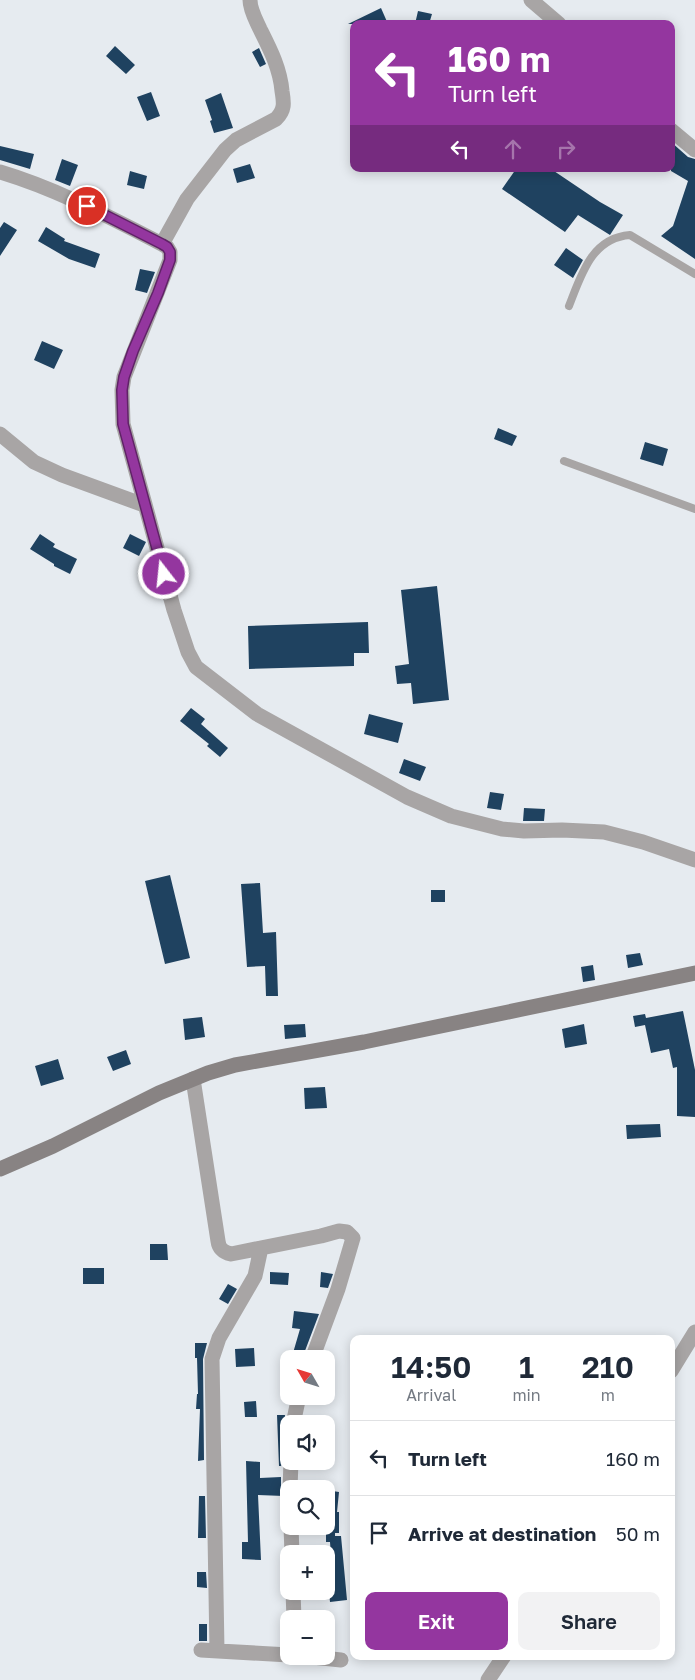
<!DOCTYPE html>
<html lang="en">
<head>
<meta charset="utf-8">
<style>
	body { margin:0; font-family:"Golos Text",sans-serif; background:#f2f2f3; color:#1f2937; height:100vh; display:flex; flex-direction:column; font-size:19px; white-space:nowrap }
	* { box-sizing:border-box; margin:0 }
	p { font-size:16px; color:#747a83 }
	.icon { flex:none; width:28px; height:28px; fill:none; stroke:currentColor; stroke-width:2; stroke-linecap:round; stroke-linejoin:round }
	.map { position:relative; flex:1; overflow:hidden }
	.details { position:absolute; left:350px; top:1335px; width:325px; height:325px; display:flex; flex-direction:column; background:#fff; border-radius:10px; box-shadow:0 2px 12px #0003 }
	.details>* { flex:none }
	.banner { position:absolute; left:350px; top:20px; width:325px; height:152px; border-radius:10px; box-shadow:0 2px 12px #0003; background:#94369f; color:#fff; overflow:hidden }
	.needle { width:32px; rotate:309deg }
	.fabs { position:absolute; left:280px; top:1350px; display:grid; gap:10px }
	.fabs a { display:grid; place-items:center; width:55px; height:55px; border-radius:10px; background:#fff; box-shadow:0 2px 12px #0003; font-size:25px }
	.pin { position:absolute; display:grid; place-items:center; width:42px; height:42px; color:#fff; margin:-21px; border:2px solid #fff; border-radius:50%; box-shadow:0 1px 5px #0007 }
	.me { position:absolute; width:55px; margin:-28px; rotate:344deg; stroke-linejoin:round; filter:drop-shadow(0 0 4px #0008) }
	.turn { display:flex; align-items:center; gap:18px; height:105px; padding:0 15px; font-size:22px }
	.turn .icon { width:65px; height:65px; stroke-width:2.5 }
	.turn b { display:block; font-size:35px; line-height:42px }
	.lanes { display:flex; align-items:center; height:48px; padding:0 15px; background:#0003; justify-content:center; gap:25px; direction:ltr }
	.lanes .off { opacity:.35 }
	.eta { display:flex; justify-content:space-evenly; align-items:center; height:85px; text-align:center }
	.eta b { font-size:30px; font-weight:600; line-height:35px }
	.cta { display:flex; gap:10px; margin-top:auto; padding:10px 15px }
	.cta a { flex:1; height:58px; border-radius:10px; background:#94369f; color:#fff; font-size:20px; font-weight:600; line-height:58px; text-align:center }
	.cta a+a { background:#f2f2f3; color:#1f2937 }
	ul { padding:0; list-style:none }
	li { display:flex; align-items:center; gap:15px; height:75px; padding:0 15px; border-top:1px solid #e0e1e3 }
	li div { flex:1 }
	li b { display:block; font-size:19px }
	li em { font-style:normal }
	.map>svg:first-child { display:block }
</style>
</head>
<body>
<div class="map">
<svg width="695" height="1680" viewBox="0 0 695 1680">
	<rect width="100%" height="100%" fill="#e6ebf0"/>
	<path fill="#1f4260" d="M381 8 388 24H348Z
		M418 11 432 14 429 24H415Z
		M115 46 135 65 126 74 106 56Z
		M259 48 266 64 260 67 252 52Z
		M151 92 160 116 147 121 137 97Z
		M221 93 233 128 214 133 210 121 212 120 205 100Z
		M671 142 688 157 695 159V259L661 236 673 226 688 181 671 171Z
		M0 146 34 154 30 169 0 160Z
		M62 159 78 165 70 186 55 180Z
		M250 164 255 178 237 183 233 169Z
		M516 169H551L600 202 623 215 610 235 578 215 565 232 502 189Z
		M130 171 147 176 144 189 127 185Z
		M4 222 17 230 0 256V228Z
		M46 227 65 239 64 241 100 254 95 268 69 259 38 241Z
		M566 248 583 260 573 278 554 265Z
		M140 269 155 272 147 293 135 290Z
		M42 341 63 350 54 369 34 360Z
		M498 428 517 436 512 446 494 439Z
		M645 442 668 449 663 466 640 459Z
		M40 534 55 544 53 547 77 559 70 574 54 566V564L30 549Z
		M130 534 146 542 139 556 123 548Z
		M437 586 449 700 413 704 411 683 397 684 395 666 409 664 401 590Z
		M368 622 369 653H354V666L249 669 248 626Z
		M191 708 205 719 201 724 228 748 220 757 207 746 209 744 180 721Z
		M369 714 403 723 398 743 364 734Z
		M404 759 426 767 420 781 399 773Z
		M490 792 504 794 501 810 487 808Z
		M524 808 545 809 544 821H523Z
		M170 875 190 958 165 964 145 881Z
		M260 883 263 933 276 932 278 996H266L265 966 247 967 241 884Z
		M431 890H445V902H431Z
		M640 953 643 965 628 968 626 955Z
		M593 965 595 980 583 982 581 967Z
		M683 1011 695 1070V1117L677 1116V1067L673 1068 669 1049 651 1053 645 1025 635 1027 633 1016 645 1014 646 1018Z
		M202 1017 205 1037 185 1040 183 1019Z
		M305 1024 306 1037 285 1039 284 1025Z
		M584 1024 587 1044 565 1048 562 1029Z
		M126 1050 131 1064 113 1071 107 1057Z
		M58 1059 64 1079 41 1086 35 1066Z
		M325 1087 327 1108 305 1109 304 1088Z
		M660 1124 661 1137 627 1139 626 1125Z
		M150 1244H167L168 1260H150Z
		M83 1268H104V1284H83Z
		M270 1272 289 1273 288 1285 270 1284Z
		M321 1272 333 1274 328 1288 320 1287Z
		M228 1284 237 1289 228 1304 219 1299Z
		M294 1311 319 1314 303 1356 293 1353 300 1329 292 1328Z
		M195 1343H207L203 1359 204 1460 198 1461 200 1409H196L197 1394H198L197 1358H195Z
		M254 1348 255 1366 236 1367 235 1349Z
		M256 1401 257 1417H245L244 1402Z
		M277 1415H285L284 1426 289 1432 288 1452 283 1456 281 1466H279Z
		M246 1461 260 1462V1478L281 1477V1489L284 1496 258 1495 261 1560 242 1559V1542H248Z
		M326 1490 339 1492 337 1512H339V1533H335V1536H341L347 1600 330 1602 328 1583H333L330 1542H326Z
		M199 1496H205L206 1538H198Z
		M197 1572H206L207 1588 197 1587Z
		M199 1624H207V1641H199Z"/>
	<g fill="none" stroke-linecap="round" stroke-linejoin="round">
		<path stroke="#a8a5a5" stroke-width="8" d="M569 306C581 276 591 238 630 235L695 274
			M564 461 695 509"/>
		<path stroke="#a8a5a5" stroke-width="15" d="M531 0 559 24
			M671 130 695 150
			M0 172C57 189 109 217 162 244L167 247 170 252V260L124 377 122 390 123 424 174 610 188 652 196 667 257 714 407 797 451 816 502 829 524 831 562 830 604 832 643 842 695 860
			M162 244 187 199 225 150 236 140 276 119C285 110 284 103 282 91 280 68 270 49 260 29 256 20 250 10 250 0
			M0 434 34 462 62 475 144 505
			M193 1079 218 1241C219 1249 223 1252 231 1254L321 1236 339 1231 347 1232 353 1238 338 1289 312 1359
			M671 1371 695 1332
			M293 1424 299 1396
			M290 1489 291 1461
			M291 1526 292 1554
			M293 1591 294 1619
			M201 1650 289 1655
			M217 1651 212 1359 219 1338 255 1276 261 1248
			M303 1656 341 1660
			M488 1680 504 1656"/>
		<path stroke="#888383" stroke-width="15" d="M0 1169 53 1146 159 1093 208 1073 235 1065 364 1042 695 973"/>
	</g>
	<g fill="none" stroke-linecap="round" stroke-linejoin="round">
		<g stroke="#602367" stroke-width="12">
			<path id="route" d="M87 206 162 244 167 247 170 252V260L158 293 133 351 124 377 122 390 123 424 164 574"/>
		</g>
		<use href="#route" stroke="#94369f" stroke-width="9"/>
	</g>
</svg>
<div class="fabs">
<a><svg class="needle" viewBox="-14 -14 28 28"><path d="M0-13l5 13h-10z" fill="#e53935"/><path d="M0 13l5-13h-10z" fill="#747a83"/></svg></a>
<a><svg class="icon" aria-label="sound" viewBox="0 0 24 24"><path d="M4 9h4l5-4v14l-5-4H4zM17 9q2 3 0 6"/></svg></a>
<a><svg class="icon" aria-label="search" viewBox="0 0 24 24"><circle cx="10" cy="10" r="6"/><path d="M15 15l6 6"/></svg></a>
<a>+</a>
<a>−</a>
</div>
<div class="pin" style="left:87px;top:206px;background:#d93025"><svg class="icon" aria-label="arrive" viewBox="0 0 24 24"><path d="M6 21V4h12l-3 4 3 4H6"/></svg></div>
<svg class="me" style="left:164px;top:574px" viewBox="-20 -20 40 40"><circle r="17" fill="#94369f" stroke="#fff" stroke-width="3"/><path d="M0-11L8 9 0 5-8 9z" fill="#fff"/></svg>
<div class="banner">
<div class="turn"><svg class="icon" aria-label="left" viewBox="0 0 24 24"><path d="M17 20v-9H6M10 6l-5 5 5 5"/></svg><div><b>160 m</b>Turn left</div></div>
<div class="lanes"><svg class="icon" aria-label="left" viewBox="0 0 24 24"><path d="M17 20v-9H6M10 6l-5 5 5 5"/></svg><svg class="icon off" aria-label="ahead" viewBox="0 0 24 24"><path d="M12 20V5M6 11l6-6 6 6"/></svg><svg class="icon off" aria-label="right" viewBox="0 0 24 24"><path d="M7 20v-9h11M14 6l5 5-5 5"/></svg></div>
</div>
<section class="details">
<div class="eta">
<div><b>14:50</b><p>Arrival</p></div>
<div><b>1</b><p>min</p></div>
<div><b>210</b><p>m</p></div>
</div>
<ul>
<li><svg class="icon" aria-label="left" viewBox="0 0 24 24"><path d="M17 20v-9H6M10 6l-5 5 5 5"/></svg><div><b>Turn left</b></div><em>160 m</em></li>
<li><svg class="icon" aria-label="arrive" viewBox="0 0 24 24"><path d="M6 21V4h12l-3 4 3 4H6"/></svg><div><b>Arrive at destination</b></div><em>50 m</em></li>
</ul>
<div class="cta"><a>Exit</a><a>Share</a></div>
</section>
</div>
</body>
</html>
